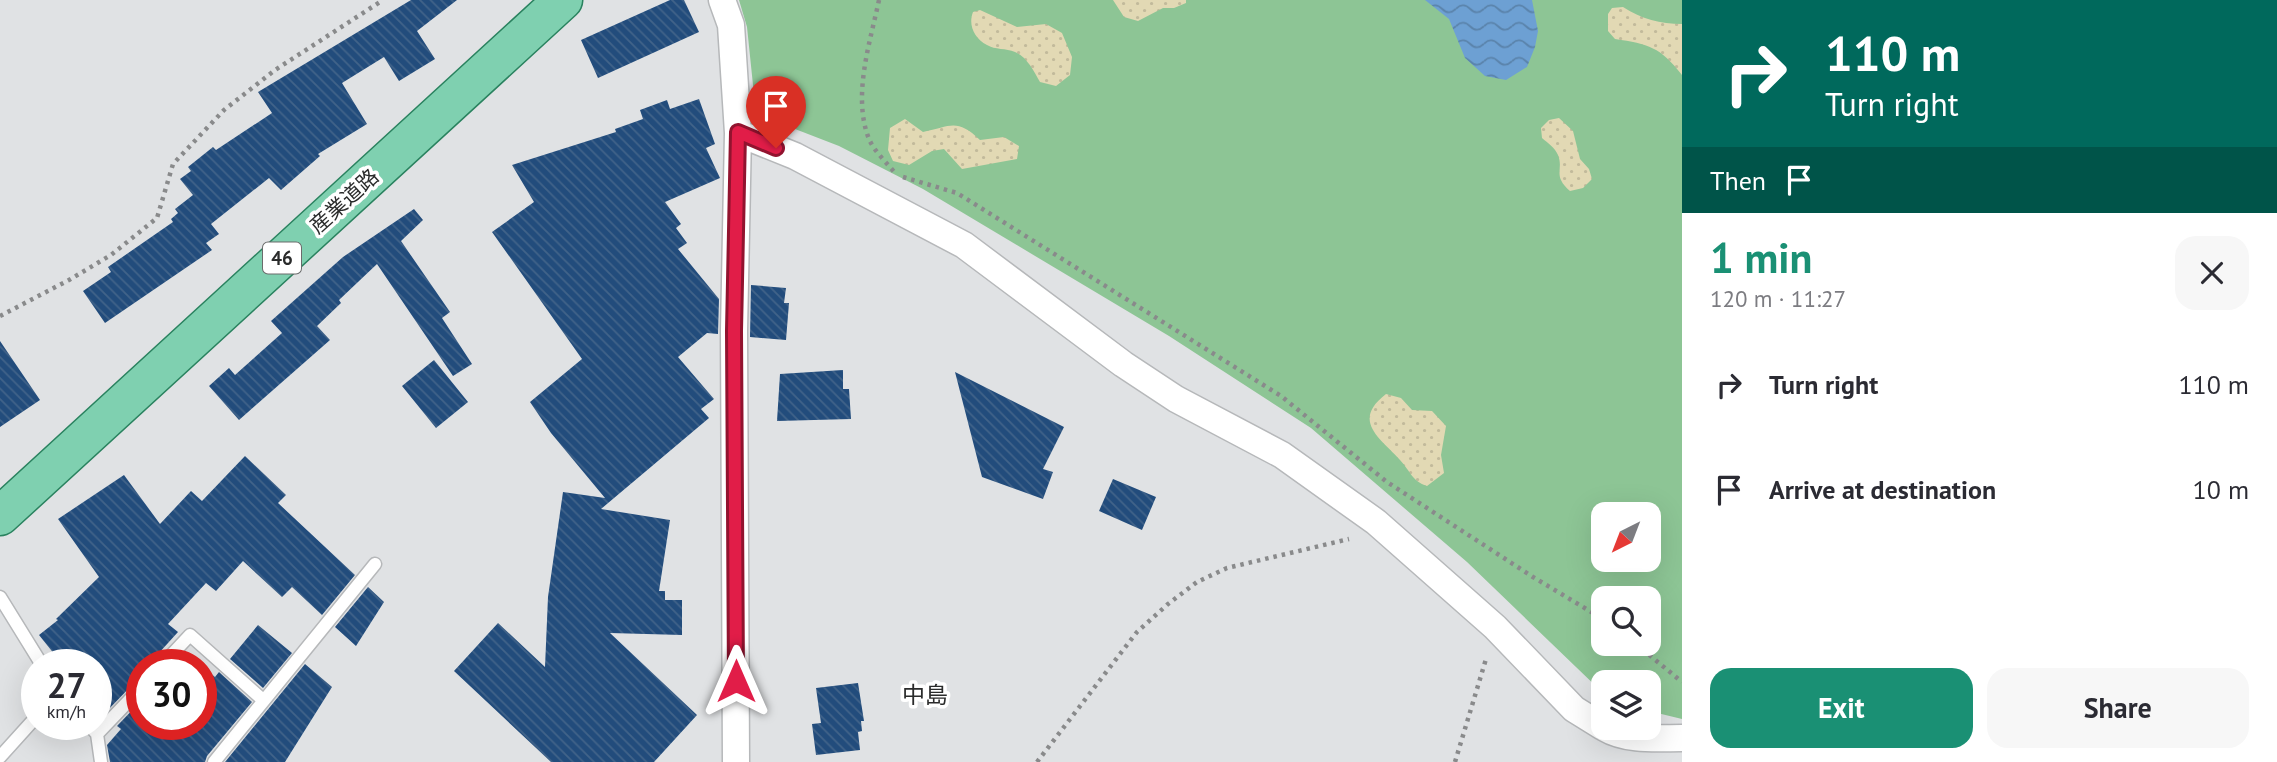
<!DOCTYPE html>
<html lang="en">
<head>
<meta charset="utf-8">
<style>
	body { margin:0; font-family:"PT Sans","Noto Sans JP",sans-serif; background:#f7f7f7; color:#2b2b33; height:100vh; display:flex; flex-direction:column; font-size:26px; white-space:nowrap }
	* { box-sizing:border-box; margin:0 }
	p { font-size:23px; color:#7c7c81 }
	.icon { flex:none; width:38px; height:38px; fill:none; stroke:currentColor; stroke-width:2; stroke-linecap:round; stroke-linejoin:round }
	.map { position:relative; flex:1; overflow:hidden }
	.details { display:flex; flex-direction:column; background:#fff; width:595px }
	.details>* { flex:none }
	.hud { background:#00695c; color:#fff; overflow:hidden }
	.needle { width:46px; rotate:222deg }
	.tools { position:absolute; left:1591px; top:502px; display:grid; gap:14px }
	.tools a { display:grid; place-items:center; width:70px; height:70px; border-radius:14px; background:#fff; box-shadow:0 7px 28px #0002; font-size:35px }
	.speed { position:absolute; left:21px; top:649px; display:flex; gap:14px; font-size:35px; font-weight:700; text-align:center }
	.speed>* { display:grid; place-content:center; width:91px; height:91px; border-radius:50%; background:#fff; box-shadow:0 7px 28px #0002; line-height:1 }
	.speed small { font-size:18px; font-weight:400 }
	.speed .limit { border:10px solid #d22; background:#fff; color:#111 }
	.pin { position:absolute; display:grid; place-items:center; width:60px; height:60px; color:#fff; margin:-72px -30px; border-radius:50% 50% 50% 0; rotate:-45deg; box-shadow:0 0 7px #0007 }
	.pin .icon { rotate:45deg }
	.me { position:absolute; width:77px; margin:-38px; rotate:0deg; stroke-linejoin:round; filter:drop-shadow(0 0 5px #0008) }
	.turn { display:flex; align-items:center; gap:24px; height:147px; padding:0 28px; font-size:32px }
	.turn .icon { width:91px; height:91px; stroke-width:2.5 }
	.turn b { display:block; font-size:49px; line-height:60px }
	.then { display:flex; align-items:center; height:66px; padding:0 28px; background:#0003; gap:14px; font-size:26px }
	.round { display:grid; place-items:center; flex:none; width:74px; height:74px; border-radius:21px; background:#f7f7f7 }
	.headline { display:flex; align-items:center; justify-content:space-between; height:119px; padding:0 28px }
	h1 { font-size:42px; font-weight:600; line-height:52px; color:#1a9074 }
	.primary-button { display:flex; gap:14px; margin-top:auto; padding:14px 28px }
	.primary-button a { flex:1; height:80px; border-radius:21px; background:#1a9074; color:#fff; font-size:28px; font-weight:600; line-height:80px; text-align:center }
	.primary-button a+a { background:#f7f7f7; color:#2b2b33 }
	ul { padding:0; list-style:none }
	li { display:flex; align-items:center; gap:21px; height:105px; padding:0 28px }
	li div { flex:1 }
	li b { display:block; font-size:26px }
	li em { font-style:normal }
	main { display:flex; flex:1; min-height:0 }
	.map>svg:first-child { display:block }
</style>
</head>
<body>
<main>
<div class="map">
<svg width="1682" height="762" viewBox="0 0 1682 762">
	<defs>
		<pattern id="sand-dots" width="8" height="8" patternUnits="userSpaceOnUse" patternTransform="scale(1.75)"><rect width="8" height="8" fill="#e2d9b4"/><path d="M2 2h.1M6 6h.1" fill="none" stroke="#c2ba9b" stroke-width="1.8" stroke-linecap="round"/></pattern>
		<pattern id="water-waves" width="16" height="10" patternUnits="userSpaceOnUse" patternTransform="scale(1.75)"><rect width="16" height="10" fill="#6da0d3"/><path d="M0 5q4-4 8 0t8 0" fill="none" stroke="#5a83ab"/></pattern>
		<pattern id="building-back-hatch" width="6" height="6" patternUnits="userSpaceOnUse" patternTransform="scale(1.75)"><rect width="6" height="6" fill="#224c7c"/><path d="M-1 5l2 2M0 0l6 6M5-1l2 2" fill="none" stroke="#416389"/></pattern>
	</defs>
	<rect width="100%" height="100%" fill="#e0e2e4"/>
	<path fill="#8dc595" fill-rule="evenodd" d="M739 0H1682V719L1649 711 1648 682H1603V693L1467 562 1311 428 1169 336 923 189 839 146 756 114 747 27ZM1603 514H1648V560H1603ZM1603 598H1648V644H1603Z"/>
	<path fill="url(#sand-dots)" d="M1113 0H1186V3L1174 8H1163L1138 21 1124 17Z
		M1623 7C1642 19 1660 24 1682 24V75C1660 47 1649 44 1615 39L1608 31V14L1612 8Z
		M980 10 1017 27 1046 24 1062 33 1072 57 1070 75 1056 86 1040 82C1034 71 1027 57 1015 52 1006 48 995 50 987 45 974 38 968 25 973 12Z
		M1559 118 1573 131 1580 159 1589 169 1592 179 1583 188 1570 191C1552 175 1564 170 1558 155 1555 148 1548 143 1542 138L1541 128 1549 120Z
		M905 119 923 132C951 126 957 118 980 140L1004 137 1019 146 1017 159 962 169 944 149 932 151 909 165 893 161 888 150 890 128Z
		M1386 394 1401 398 1412 410 1432 411 1446 426 1441 455 1444 473 1427 486C1412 481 1411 472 1400 460 1380 438 1351 421 1386 394Z"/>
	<path fill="url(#water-waves)" d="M1425 0H1532L1538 31 1535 47 1527 67 1506 80 1485 76 1465 58 1449 19Z"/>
	<path fill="url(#building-back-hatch)" d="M411 0H457L417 31 435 59 399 81 384 57 342 83 367 124 318 154 320 156 281 190 269 178 211 224 219 234 206 243 212 250 105 323 83 291 111 272 108 267 173 222 171 219 178 213 175 209 193 195 180 179 191 171 188 167 213 147 216 150 272 113 258 92Z
		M670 0H684L699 32 598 78 581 40Z
		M699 99 715 144 706 148 720 178 665 202 681 224 676 228 687 243 678 249 719 299 718 334 707 333 678 357 714 399 701 409 709 418 601 509 670 520 659 591H665V600H682V635L610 633 697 715 654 762H551L454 671 498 623 545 667 548 597 563 492 605 498 551 433 530 402 582 359 492 232 534 202 512 165 616 132 615 129 643 119 640 110 667 100 670 109Z
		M414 209 423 220 401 241 450 312 442 318 472 364 453 376 377 264 339 300 341 303 317 326 330 340 239 420 209 386 229 368 235 375 282 333 271 321 343 257Z
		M751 285 786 288 784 303H789L786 340 750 337Z
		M0 341 40 400 0 427Z
		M434 360 468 402 436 428 402 386Z
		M843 370V389H849L851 419 777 421 780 374Z
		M955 372 1064 427 1043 469 1053 472 1043 499 982 477Z
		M245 456 286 495 278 503 355 575 322 615 292 587 282 597 243 561 216 591 206 583 168 624 178 632 148 665H142V678L136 681 104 714 96 707V665H63L39 635 58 620 56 619 99 577 58 519 124 475 160 524 191 491 202 501Z
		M1113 479 1156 497 1142 530 1099 511Z
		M368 587 384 602 356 646 335 627Z
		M258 625 292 653 263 688 230 659Z
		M305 664 332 687 285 762H225Z
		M201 665 215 677 219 672 252 702 207 756 205 762H110L107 745 121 729 117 726 142 700V724H201Z
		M858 683 864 721H861L862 731 858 732 860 750 816 755 812 724 821 723 816 688Z"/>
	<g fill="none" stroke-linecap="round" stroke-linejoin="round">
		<g stroke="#b6b8ba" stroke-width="15">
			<path id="lane" d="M0 597 42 665
				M162 665 190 635 263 700
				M88 724 97 734 101 762
				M97 734 142 687
				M0 757 37 716
				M214 762 375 564"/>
		</g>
		<g stroke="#b6b8ba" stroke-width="29">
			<path id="street" d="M722 0 731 25 738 133 795 156 964 245 1123 364 1176 399 1282 455 1376 522 1495 627 1574 709 1603 727
				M1605 728C1627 741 1657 738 1682 738
				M736 762 734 331 738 133"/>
		</g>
		<g stroke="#2a825f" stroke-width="41">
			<path id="primary" d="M0 516 563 0"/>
		</g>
		<path stroke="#898a8b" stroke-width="4.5" stroke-dasharray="3.5 5" stroke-linecap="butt" d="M879 0C870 43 852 96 869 139 874 151 887 163 895 173
			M903 177 957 193 1281 396 1387 482 1533 577 1603 619
			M0 316 69 280 111 255 157 218 173 164 224 110 275 70 383 0
			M1636 644 1682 682
			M1037 762 1137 632 1168 604 1197 582 1227 568 1349 539
			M1455 762 1486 659"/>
		<use href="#lane" stroke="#fff" stroke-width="12"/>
		<use href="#street" stroke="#fff" stroke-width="26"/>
		<use href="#primary" stroke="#7fd0b0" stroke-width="38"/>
	</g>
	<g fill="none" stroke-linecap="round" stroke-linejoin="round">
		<g stroke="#92132f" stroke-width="18">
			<path id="route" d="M736 681 734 331 738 132 776 148"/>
		</g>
		<use href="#route" stroke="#e11d48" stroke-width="12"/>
	</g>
	<g text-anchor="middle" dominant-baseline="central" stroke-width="7" stroke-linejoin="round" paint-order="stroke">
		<rect fill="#fff" stroke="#6a6b6b" stroke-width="2" x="263" y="242.5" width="38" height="31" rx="5"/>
		<g font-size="19" font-weight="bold" fill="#2a2b2b">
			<text x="282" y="258">46</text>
		</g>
		<g font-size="21" fill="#2a2b2b" stroke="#fff">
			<text transform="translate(344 201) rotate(-42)">産業道路</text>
		</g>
		<g font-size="23" fill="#2a2b2b" stroke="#fff">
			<text x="925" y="694">中島</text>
		</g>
	</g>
</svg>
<div class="tools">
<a><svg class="needle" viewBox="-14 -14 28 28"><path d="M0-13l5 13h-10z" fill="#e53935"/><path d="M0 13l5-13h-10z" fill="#7c7c81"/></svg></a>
<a><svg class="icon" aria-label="search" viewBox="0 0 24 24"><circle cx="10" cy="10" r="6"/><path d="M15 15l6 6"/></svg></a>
<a><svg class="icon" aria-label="layers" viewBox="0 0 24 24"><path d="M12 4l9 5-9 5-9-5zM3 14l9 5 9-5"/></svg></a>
</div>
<div class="speed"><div>27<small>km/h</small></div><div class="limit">30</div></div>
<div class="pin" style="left:776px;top:148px;background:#d93025"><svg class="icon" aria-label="arrive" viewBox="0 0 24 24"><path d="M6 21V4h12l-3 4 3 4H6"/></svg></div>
<svg class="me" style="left:736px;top:681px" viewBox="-20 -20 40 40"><path d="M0-17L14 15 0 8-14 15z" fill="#e11d48" stroke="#fff" stroke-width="4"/></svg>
</div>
<section class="details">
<div class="hud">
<div class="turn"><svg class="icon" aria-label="right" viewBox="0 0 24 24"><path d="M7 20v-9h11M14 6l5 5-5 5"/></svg><div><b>110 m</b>Turn right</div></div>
<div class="then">Then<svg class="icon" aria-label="arrive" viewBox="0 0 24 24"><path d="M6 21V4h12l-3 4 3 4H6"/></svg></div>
</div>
<div class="headline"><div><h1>1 min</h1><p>120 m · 11:27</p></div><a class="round"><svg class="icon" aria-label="close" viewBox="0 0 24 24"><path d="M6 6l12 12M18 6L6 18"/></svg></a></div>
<ul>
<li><svg class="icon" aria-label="right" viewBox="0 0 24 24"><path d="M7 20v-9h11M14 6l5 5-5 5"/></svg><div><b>Turn right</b></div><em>110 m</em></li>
<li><svg class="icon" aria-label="arrive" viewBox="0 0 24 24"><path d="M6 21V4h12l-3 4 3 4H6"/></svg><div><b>Arrive at destination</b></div><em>10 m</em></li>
</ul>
<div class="primary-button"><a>Exit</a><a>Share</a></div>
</section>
</main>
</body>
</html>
